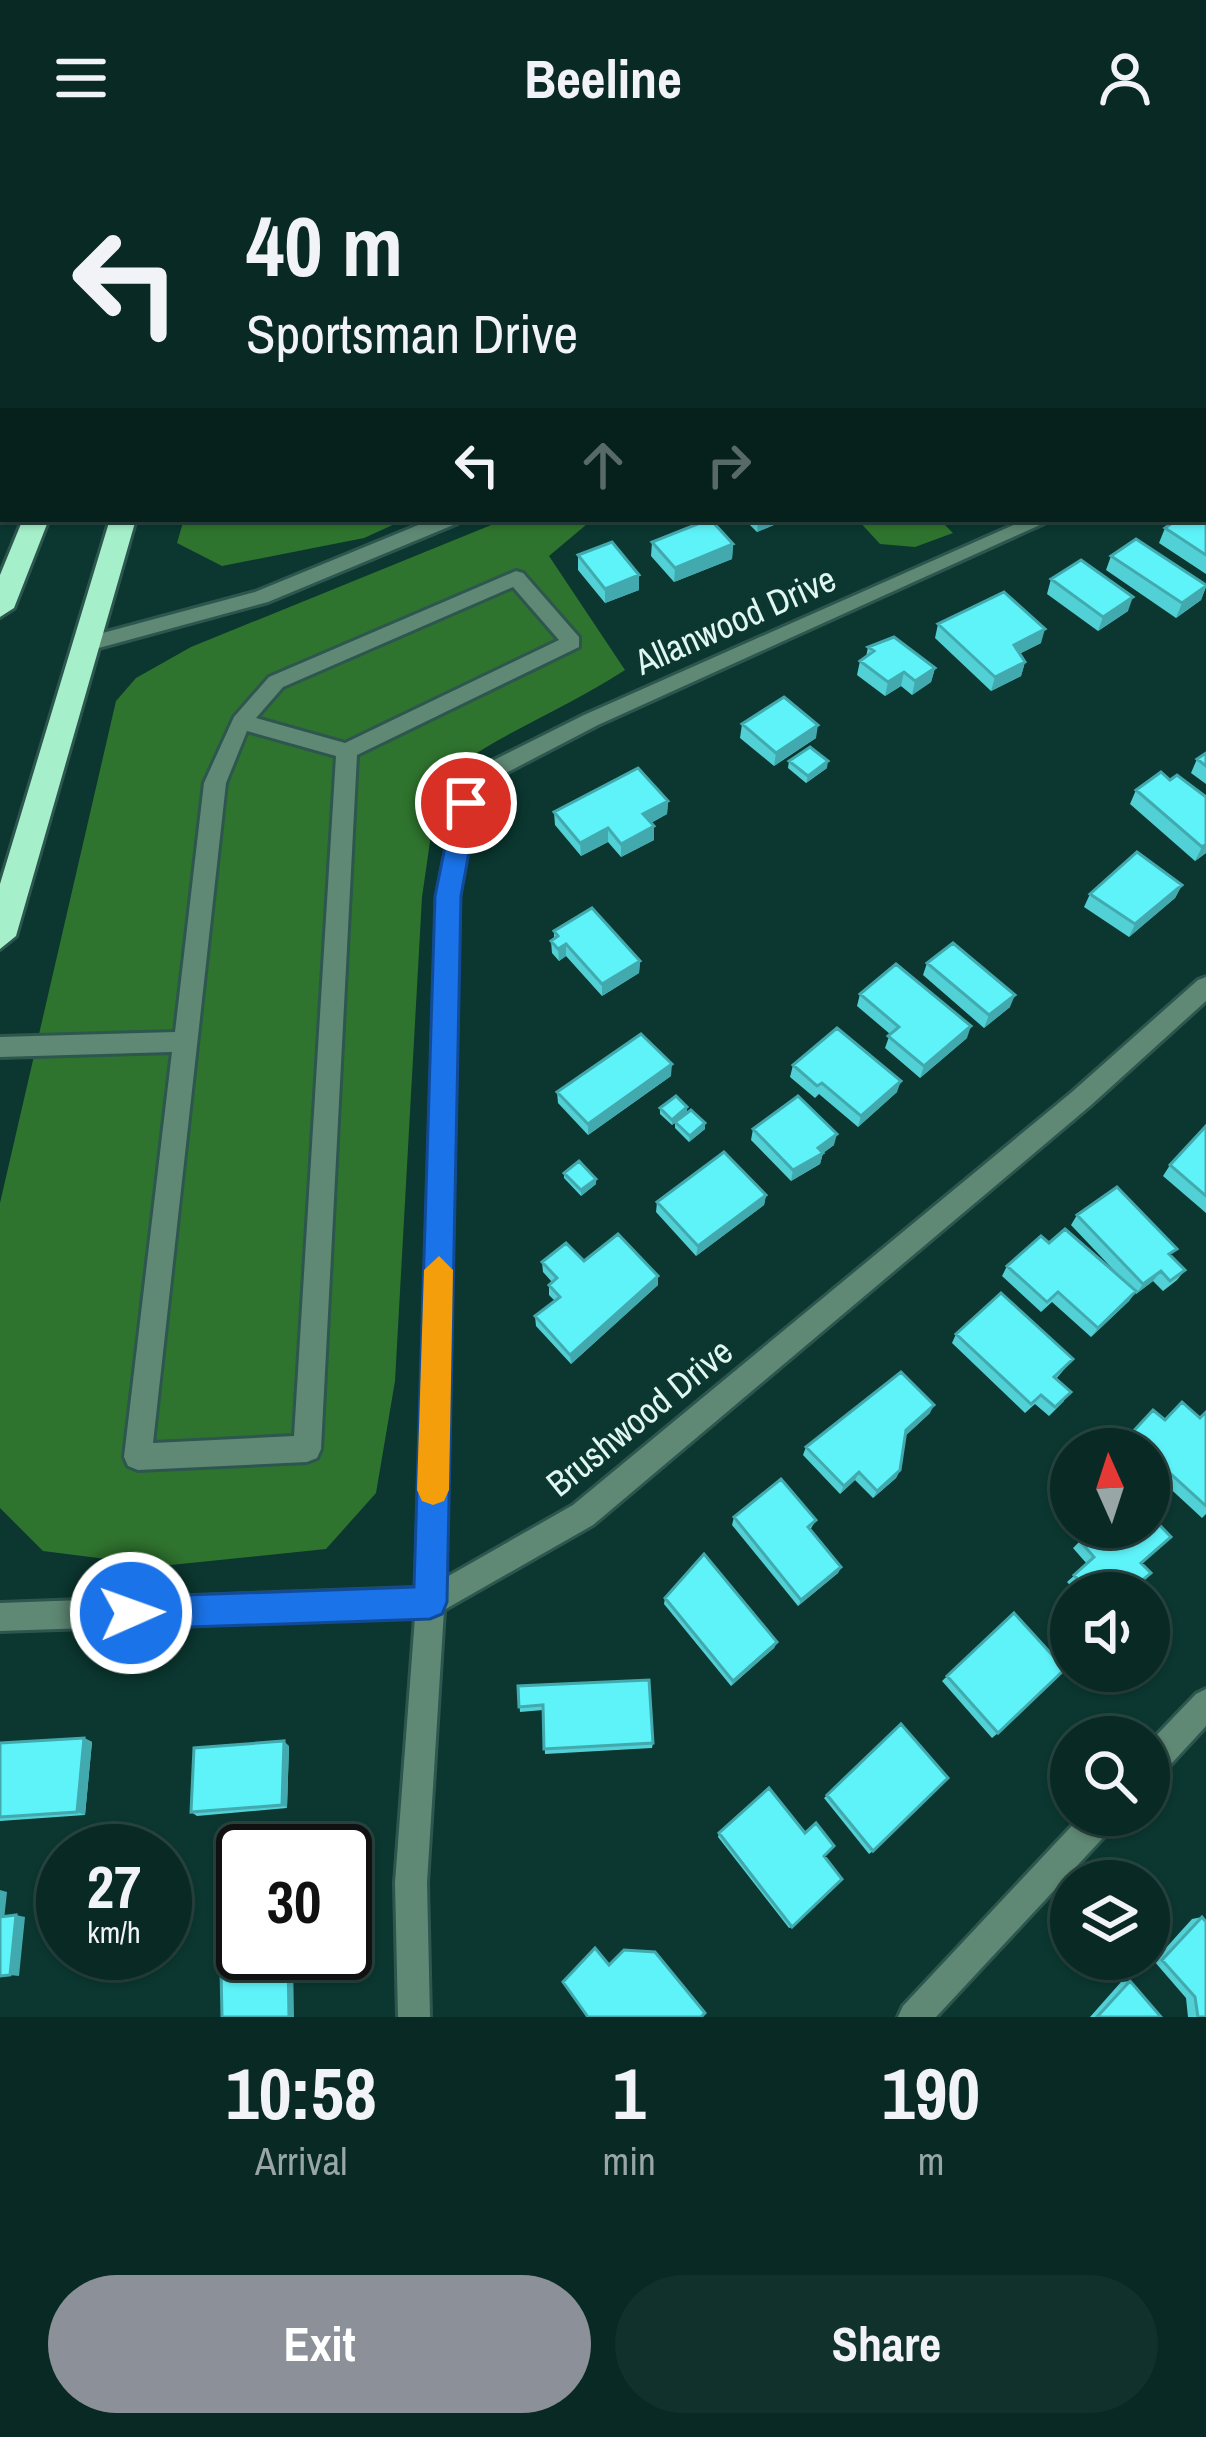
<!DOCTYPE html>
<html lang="en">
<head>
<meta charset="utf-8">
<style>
	body { margin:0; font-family:"Archivo Narrow",sans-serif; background:#11312c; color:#f1f3f6; height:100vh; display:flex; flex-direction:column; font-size:45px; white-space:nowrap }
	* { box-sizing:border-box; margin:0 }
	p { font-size:39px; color:#98a6a6 }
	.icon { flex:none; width:66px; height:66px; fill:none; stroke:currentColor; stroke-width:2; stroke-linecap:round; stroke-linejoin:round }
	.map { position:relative; height:1861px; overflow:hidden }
	.details { display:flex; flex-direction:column; background:#082924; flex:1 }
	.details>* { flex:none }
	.top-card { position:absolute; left:0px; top:0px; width:1206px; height:366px; box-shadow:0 3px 9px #0004,0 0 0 3px #294541; background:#082924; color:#f1f3f6; overflow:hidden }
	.needle { width:78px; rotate:357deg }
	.controls { position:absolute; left:1050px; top:1272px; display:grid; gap:24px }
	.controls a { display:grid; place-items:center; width:120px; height:120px; border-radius:50%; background:#082924; box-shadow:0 3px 9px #0004,0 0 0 3px #294541; font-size:60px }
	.speed { position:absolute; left:36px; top:1668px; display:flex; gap:24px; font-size:60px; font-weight:700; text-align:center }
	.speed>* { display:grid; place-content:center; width:156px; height:156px; border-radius:50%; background:#082924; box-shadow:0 3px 9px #0004,0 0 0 3px #294541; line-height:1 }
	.speed small { font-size:30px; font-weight:400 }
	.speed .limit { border:6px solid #111; border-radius:18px; background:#fff; color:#111 }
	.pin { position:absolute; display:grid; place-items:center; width:102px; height:102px; color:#fff; margin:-51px; border:6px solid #fff; border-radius:50%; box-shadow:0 3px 12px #0007 }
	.me { position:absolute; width:132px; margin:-66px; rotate:88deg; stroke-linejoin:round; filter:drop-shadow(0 0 9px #0008) }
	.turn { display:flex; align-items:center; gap:42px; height:252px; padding:0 48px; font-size:54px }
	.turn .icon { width:156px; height:156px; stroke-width:2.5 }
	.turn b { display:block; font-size:84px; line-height:102px }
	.lanes { display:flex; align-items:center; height:114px; padding:0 48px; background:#0003; justify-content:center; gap:60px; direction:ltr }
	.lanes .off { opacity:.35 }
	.eta { display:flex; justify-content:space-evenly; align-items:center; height:204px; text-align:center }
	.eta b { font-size:72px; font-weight:700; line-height:84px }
	.action { display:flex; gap:24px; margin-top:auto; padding:24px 48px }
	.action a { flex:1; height:138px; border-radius:72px; background:#8c9099; color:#fff; font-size:48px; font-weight:700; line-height:138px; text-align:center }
	.action a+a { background:#11312c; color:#f1f3f6 }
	header { display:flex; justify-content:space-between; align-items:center; height:156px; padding:0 48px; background:#082924; font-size:54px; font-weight:700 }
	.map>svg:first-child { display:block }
</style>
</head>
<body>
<header><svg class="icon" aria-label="menu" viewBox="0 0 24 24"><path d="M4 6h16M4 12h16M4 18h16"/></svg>Beeline<svg class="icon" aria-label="person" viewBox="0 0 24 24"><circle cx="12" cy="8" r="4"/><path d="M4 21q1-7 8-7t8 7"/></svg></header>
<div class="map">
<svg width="1206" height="1861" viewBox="0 0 1206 1861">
	<rect width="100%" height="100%" fill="#0b3730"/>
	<path fill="#2f742e" d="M0 0H138L3 3 0 304Z
		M184 363H406L364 382 222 410 177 387Z
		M506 363H593L549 400 625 514C564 554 497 578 439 623L422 741 395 1225 376 1337 326 1393 161 1410 43 1395 0 1352V1047L116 545 136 522 191 491Z
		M857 363H939L953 377 915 391 880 388Z"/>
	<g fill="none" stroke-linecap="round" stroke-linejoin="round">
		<g stroke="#2d564f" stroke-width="6">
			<path id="service" d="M516 415 523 417 579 481V491L357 599 321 1293 317 1302 307 1306 138 1314 128 1310 124 1301 172 896 0 901V881L175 876 204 627 234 561 269 521ZM513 431 559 484 345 587 256 562 283 531ZM247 575 336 600 294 1280 153 1287 226 627Z"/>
		</g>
		<g stroke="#2d564f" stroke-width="6">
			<path id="minor" d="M1206 280V292L1203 293V281Z
				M1027 363H1053L598 569 504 618 476 650 459 740 445 1422 573 1349 1072 936 1198 824 1206 821V845L1090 950 593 1369 444 1454 427 1727 430 1861H398L395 1727 415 1461 0 1475V1447L416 1432 437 740 455 647 490 606 584 559Z
				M1206 1533V1570L1160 1620 1149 1624V1587L1196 1538Z
				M1082 1659H1118L1114 1670 936 1861H898L903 1850Z"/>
		</g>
		<g stroke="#2d564f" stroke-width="6">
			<path id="tertiary" d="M1206 37V47L1203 48V38Z
				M433 363H460L458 367 268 446 84 496 74 489 84 482 255 436Z"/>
		</g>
		<g stroke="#2d564f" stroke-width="6">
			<path id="secondary" d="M1066 0H1110L1112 3H1068Z
				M1203 7H1206V17H1203Z"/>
		</g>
		<g stroke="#2d564f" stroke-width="6">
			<path id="trunk" d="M187 0H209L186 3Z
				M257 0H279L255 3Z
				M23 363H49L14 452 0 461V419Z
				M110 363H136L16 780 0 793V728Z"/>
		</g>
		<use href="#service" fill="#5f8974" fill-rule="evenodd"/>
		<use href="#minor" fill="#5f8974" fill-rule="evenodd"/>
		<use href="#tertiary" fill="#5f8974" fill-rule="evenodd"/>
		<use href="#secondary" fill="#78bc9a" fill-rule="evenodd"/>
		<use href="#trunk" fill="#a5f0ca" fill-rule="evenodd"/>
	</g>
	<path fill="#51d1d6" d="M1206 358V418L1159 387 1165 372 1204 363Z
		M744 363H788L757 376Z
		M652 386 733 388 732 403 674 426 651 400Z
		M578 399 639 434 605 447 578 414Z
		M1111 400 1206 429V431L1201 444 1176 462 1106 414Z
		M1051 423 1128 455 1098 475 1047 438Z
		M938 468 1041 487 1019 498 1025 506 1021 520 991 535 935 482Z
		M868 491 935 512 931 526 912 539 901 530 885 540 857 519 860 505 866 501Z
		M742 568 816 582 774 610 740 582Z
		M1206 597V628L1191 617 1197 603Z
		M789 605 827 612 806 627 788 612Z
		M1170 624 1206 697 1195 705 1130 648 1136 634Z
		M668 645 667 658 651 667 654 670V684L621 701 608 686 581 700 555 669 554 656Z
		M1182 729 1175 742 1129 781 1084 751 1090 738Z
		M554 775 640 805 639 817 602 840 566 800 559 805 552 797 551 785 554 783Z
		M927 807 1010 851 984 872 923 819Z
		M860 838 967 882 920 922 885 892 890 878 857 850Z
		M793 909 897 936 858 971 819 938 815 942 790 921Z
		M671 920 588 979 558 947 557 936Z
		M660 952 687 957 705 967V973L689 986 675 972V967L672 969 660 958Z
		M1206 970V1057L1163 1020 1170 1009Z
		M753 973 834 989 823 997 820 1008 791 1025 751 984Z
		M564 1017 596 1028 581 1040 564 1022Z
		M766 1039 764 1049 696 1100 656 1056 657 1046Z
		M1077 1059 1171 1100 1185 1114 1177 1124 1163 1135 1153 1125 1136 1138 1135 1136 1129 1145 1091 1181 1052 1146 1041 1156 1002 1120 1007 1110 1049 1087 1125 1126 1071 1069Z
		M584 1105 658 1120V1129L571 1208 536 1170 535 1160 555 1145 549 1139V1129L552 1126 543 1116 542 1106Z
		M956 1178 1073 1203 1056 1223 1064 1245 1049 1260 1035 1248 1025 1257 952 1187Z
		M1153 1254 1165 1264 1200 1262 1206 1256V1358L1202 1362 1149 1313V1293H1127L1121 1288Z
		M930 1257 905 1280 900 1314 896 1322 873 1342 855 1324 840 1338 803 1299 806 1291Z
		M734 1361 816 1364 810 1374 841 1411 838 1417 798 1450 732 1369Z
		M1080 1385 1142 1407 1131 1434 1134 1437H1077L1067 1426 1087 1408 1073 1392Z
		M665 1442 777 1486 774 1492 731 1530 664 1448Z
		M1014 1457 998 1577 992 1582 942 1525Z
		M518 1530 653 1587 652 1592 545 1598 543 1554 520 1556Z
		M901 1568 873 1695 869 1698 824 1642Z
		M84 1582 92 1586 85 1659 0 1665V1587Z
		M289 1590 287 1652 197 1660 191 1656Z
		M719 1677H805L824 1700 792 1771 789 1772 718 1681Z
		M1202 1761 1206 1861H1188L1186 1842 1154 1805 1192 1763Z
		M1130 1825 1161 1861H1090L1121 1826Z"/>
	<path fill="#42aaae" d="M758 363H788L757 376Z
		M733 388 732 403 674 426 675 412Z
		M639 419V434L605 447V433Z
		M1206 430 1201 444 1176 462 1182 447Z
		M1133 441 1128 455 1098 475 1103 461Z
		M1045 473 1041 487 1009 503 1014 489Z
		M1025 506 1021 520 991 535 995 521Z
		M935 512 931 526 912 539 915 525Z
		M904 516 901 530 885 540 888 526Z
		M818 569 816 582 774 610 776 597Z
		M828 605 827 612 806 627 808 620Z
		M668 645 667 658 643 671V658Z
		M654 670V684L621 701V688Z
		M608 672V686L581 700 580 687Z
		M1206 688V697L1195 705 1202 691Z
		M1182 729 1175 742 1129 781 1135 768Z
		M566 788V800L559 805 558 793Z
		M640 805 639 817 602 840V828Z
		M1015 839 1010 851 984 872 989 859Z
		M971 870 967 882 920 922 924 910Z
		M672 908 671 920 588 979V968Z
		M901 925 897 936 858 971 861 960Z
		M687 951V957L672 969V964Z
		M705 967V973L689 986 690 980Z
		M837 978 834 989 823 997 820 1008 791 1025 793 1014Z
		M596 1023V1028L581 1040V1034Z
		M766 1039 764 1049 696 1100 698 1090Z
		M1161 1115 1153 1125 1136 1138 1143 1128Z
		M658 1120V1129L571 1208 570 1199Z
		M1136 1135 1129 1145 1091 1181 1098 1172Z
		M934 1249 930 1257 902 1283 906 1274Z
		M900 1314 896 1322 873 1342 877 1335Z
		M859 1316 855 1324 840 1338 844 1330Z
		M841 1411 838 1417 798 1450 801 1444Z
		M777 1486 774 1492 731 1530 733 1525Z
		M84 1582 92 1586 85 1659 77 1656Z
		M284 1585 289 1590 287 1652 282 1649Z
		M0 1734 7 1736 4 1764 0 1763Z
		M16 1759 25 1761 19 1820 10 1819Z
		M288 1804 293 1805 294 1861H289Z"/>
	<path fill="#5ef3f9" stroke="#42aaae" stroke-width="3" d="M494 0H537L546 1 545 3H493Z
		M1203 142 1206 144V175L1203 172Z
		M1203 362 1206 364V399L1165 372 1178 363Z
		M710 363 733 388 675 412 652 386Z
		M1136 383 1206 429V430L1182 447 1111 400Z
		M612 386 639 419 605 433 578 399Z
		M1081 404 1133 441 1103 461 1051 423Z
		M1004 436 1045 473 1014 489 1025 506 995 521 938 468Z
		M894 481 935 512 915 525 904 516 888 526 860 505 874 495 868 491Z
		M784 541 818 569 776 597 742 568Z
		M810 591 828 605 808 620 789 605Z
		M1206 597V610L1197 603Z
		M638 612 668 645 643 658 654 670 621 688 608 672 580 687 554 656Z
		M1161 616 1170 624 1177 619 1206 641V688L1202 691 1136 634Z
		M1137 696 1182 729 1135 768 1090 738Z
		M592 752 640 805 602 828 566 788 558 793 551 785 558 780 554 775Z
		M953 787 1015 839 989 859 927 807Z
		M896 808 971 870 924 910 888 880 899 871 860 838Z
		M837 872 901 925 861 960 822 927 817 930 793 909Z
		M641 878 672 908 588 968 557 936Z
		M676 940 687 951 672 964 660 952Z
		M798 940 837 978 818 992 823 997 793 1014 753 973Z
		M691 954 705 967 690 980 675 966Z
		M1206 970V1040L1170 1009Z
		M724 996 766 1039 698 1090 657 1046Z
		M579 1005 596 1023 581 1034 564 1017Z
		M1117 1031 1177 1093 1169 1098 1185 1114 1170 1125 1161 1115 1143 1128 1077 1059Z
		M1065 1073 1136 1135 1098 1172 1058 1136 1047 1146 1007 1110 1041 1080 1049 1087Z
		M618 1078 658 1120 570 1199 535 1160 560 1141 549 1129 557 1122 542 1106 566 1087 584 1105Z
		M1001 1137 1073 1203 1054 1221 1071 1236 1055 1251 1041 1239 1031 1248 956 1178Z
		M901 1216 934 1249 906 1274 900 1314 877 1335 859 1316 844 1330 806 1291Z
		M1182 1246 1200 1262 1206 1256V1350L1149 1298V1293H1143L1129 1280 1153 1254 1165 1264Z
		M781 1323 816 1364 808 1371 841 1411 801 1444 734 1361Z
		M1149 1358 1171 1381 1141 1407 1151 1417 1131 1434 1134 1437H1090L1074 1419 1094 1401 1080 1385 1096 1371H1149Z
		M704 1398 777 1486 733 1525 665 1442Z
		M1014 1457 1065 1513 998 1577 947 1520Z
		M649 1524 653 1587 544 1593 543 1549 519 1551 518 1530Z
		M901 1568 948 1622 873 1695 827 1639Z
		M84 1582 77 1656 0 1661V1587Z
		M284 1585 282 1649 191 1656 194 1592Z
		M769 1632 805 1677 816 1667 834 1690 824 1700 842 1723 792 1771 719 1677Z
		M16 1759 10 1819 0 1820V1761Z
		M1202 1761 1206 1766V1861H1198L1195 1841 1162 1804Z
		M595 1792 609 1809 624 1794 655 1796 705 1857 701 1861H588L563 1826Z
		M288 1804 289 1861H222L221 1814Z
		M1130 1825 1161 1861H1097Z"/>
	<path fill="#1a73e8" stroke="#114b97" stroke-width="3" d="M466 638 478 647 461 740 447 1446 442 1458 430 1463 131 1473 119 1469 114 1457 119 1446 131 1441 414 1431 435 740 454 647Z"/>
	<path fill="#f59e0b" d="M439 1100 453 1114 449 1334 444 1345 433 1349 422 1345 417 1334 424 1114Z"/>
	<g text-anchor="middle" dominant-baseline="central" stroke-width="12" stroke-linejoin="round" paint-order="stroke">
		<g font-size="36" fill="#e0f6f1" stroke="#0b3730">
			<text transform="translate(735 464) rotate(-24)">Allanwood Drive</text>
			<text transform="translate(639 1261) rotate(-39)">Brushwood Drive</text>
		</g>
	</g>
</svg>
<div class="controls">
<a><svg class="needle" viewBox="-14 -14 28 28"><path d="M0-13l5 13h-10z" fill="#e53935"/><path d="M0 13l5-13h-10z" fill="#98a6a6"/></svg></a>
<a><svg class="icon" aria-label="sound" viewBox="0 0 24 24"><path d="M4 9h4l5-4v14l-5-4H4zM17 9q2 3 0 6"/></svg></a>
<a><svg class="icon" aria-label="search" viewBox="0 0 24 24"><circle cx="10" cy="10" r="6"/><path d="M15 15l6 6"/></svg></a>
<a><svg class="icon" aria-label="layers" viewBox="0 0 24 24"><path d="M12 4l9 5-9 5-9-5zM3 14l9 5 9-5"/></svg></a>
</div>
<div class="speed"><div>27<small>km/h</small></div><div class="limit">30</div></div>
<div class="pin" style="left:466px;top:647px;background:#d93025"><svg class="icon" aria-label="arrive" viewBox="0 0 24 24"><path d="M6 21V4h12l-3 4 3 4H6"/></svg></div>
<svg class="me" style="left:131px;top:1457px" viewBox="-20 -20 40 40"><circle r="17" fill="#1a73e8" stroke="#fff" stroke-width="3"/><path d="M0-11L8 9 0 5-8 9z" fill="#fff"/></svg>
<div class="top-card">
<div class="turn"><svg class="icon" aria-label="left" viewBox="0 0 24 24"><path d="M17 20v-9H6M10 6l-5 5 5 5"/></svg><div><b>40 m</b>Sportsman Drive</div></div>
<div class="lanes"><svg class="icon" aria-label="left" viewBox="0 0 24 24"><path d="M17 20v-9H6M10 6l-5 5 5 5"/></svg><svg class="icon off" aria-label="ahead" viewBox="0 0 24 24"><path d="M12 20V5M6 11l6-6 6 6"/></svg><svg class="icon off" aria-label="right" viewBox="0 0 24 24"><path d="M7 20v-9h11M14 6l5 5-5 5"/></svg></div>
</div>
</div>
<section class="details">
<div class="eta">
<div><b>10:58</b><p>Arrival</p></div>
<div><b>1</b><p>min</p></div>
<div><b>190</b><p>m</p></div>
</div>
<div class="action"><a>Exit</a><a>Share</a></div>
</section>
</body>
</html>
